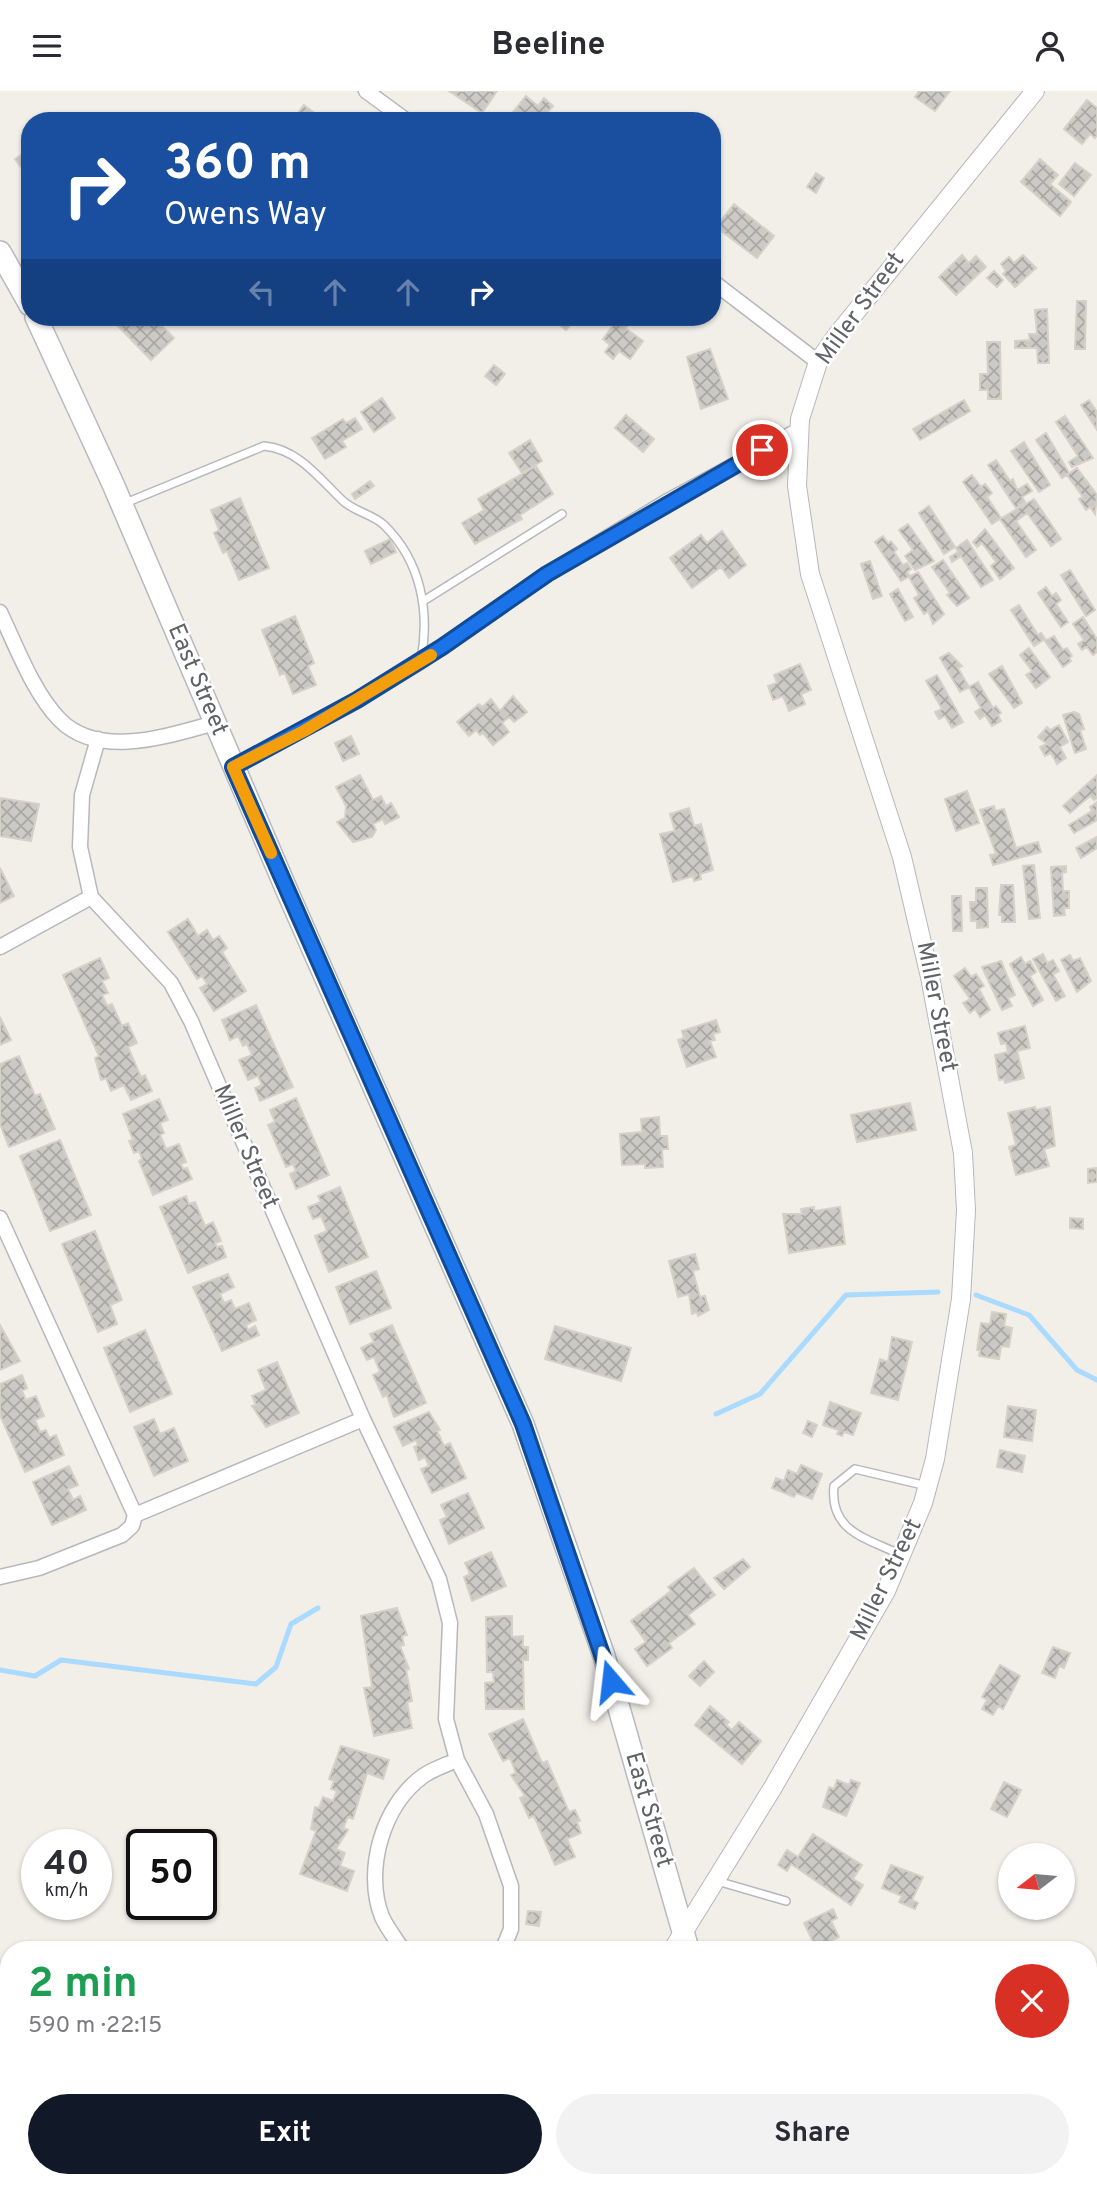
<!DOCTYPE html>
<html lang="en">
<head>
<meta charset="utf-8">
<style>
	body { margin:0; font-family:Overpass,sans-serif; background:#f2f2f3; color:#2b2b33; height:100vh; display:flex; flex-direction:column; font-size:26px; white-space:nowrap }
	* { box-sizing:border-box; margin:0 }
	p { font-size:23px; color:#7c7c81 }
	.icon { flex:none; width:38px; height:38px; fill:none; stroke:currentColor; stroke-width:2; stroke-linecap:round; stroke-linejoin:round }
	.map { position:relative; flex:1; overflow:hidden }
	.sheet { position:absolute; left:0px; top:1850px; width:1097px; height:247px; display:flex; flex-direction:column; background:#fff; border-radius:28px 28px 0 0; box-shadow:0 2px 5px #0004 }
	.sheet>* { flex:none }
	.guide { position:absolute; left:21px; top:21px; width:700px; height:214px; border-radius:28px; box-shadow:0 2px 5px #0004; background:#1a4fa0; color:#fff; overflow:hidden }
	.needle { width:46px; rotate:254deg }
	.buttons { position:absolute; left:998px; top:1752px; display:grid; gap:14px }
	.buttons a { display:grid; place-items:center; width:77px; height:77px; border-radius:50%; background:#fff; box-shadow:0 2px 5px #0004; font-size:35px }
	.speed { position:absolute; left:21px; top:1738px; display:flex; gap:14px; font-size:35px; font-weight:700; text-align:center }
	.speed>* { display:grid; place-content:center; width:91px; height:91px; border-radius:50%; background:#fff; box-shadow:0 2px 5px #0004; line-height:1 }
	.speed small { font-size:18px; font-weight:400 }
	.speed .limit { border:4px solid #111; border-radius:10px; background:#fff; color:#111 }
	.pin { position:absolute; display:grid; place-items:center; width:60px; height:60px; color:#fff; margin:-30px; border:4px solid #fff; border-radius:50%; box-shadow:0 2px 7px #0007 }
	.me { position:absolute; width:77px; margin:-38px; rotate:343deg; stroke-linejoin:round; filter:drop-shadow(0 0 5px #0008) }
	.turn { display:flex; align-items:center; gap:24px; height:147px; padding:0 28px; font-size:32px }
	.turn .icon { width:91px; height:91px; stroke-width:2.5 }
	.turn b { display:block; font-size:49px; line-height:60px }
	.lanes { display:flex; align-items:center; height:66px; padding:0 28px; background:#0003; justify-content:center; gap:35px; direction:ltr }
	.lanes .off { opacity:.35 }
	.round { display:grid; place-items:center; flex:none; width:74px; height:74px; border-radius:37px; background:#f2f2f3 }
	.summary { display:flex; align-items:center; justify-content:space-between; height:119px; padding:0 28px }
	h1 { font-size:42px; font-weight:700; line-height:52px; color:#1e9e55 }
	.action { display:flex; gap:14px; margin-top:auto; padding:14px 28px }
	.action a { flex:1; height:80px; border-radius:42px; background:#111827; color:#fff; font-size:28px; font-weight:700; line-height:80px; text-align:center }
	.action a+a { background:#f2f2f3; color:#2b2b33 }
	header { display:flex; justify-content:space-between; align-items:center; height:91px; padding:0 28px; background:#fff; font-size:32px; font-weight:700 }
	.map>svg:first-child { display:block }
</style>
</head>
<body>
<header><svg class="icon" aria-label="menu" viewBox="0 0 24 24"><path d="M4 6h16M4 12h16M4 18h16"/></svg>Beeline<svg class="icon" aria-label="person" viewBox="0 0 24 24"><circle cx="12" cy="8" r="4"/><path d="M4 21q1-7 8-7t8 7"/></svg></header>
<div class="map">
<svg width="1097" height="2096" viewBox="0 0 1097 2096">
	<defs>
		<pattern id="building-cross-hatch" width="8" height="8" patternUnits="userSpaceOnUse" patternTransform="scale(1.75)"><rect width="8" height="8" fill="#cccac5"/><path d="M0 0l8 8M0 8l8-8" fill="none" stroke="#a9a8a4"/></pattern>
	</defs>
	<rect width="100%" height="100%" fill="#f1efe8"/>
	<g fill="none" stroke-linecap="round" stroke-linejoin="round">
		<path stroke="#aadaff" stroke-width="5" d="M976 1204 1029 1224 1077 1279 1097 1289
			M716 1323 760 1303 846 1204 938 1201
			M0 1579 35 1585 61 1569 256 1593 276 1576 291 1533 318 1517"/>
	</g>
	<path fill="url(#building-cross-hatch)" stroke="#d6d1c6" stroke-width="2" d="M449 0H497L482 22Z
		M919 0H950L935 20 915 6Z
		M526 5 538 15 544 7 553 15 546 23 554 30H514L509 26Z
		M1087 9 1097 17V44L1095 47 1090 43 1082 53 1064 38Z
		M304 14 321 27 323 25 329 30H292Z
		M30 58V89L15 68Z
		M1040 68 1058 84 1050 93 1071 111 1060 125 1021 91Z
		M1075 72 1091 84 1074 105 1059 93Z
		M816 82 824 87 816 102 807 96Z
		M734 113 774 145 757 167 716 136Z
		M962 164 969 172 976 165 986 176 956 204 939 186Z
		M1023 164 1036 177 1015 196 1003 183 1006 180 1001 173 1009 166 1014 172Z
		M994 180 1003 189 997 196 987 187Z
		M1077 210H1086L1085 258H1075Z
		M1047 218 1049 272H1038L1037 257H1015V250L1030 249 1029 243H1037L1035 219Z
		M109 226H153L174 247 151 269Z
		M550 226H577L566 239Z
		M619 226H637L625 237 643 250 630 268 619 260 613 268 605 261 610 254 603 248Z
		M987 251H1000L1001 308H988V299H980V283H988Z
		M710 258 728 308 701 318 687 266Z
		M494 274 505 283 496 294 485 285Z
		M382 307 395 327 374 341 361 321Z
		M964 309 970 320 920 349 913 338Z
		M1089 309 1097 321V339L1081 314Z
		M626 324 654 348 643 361 615 337Z
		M1065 325 1093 367 1072 376 1069 371 1078 365 1056 331Z
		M355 327 362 338 342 350 346 356 325 368 312 347 343 328 346 332Z
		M1046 342 1069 382 1062 387 1036 349Z
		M530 349 542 370 522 382 509 362Z
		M1024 351 1050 394 1039 401 1011 360Z
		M996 369 1010 390 1013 388 1017 399 1027 393 1032 400 1022 406 1025 411 1016 417 988 374Z
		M536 375 553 403 520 424 522 428 475 453 462 432 484 419 478 408Z
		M1077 377 1097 404 1095 423 1090 416 1086 419 1079 408 1083 406 1067 384Z
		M972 384 981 396 985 393 992 402 987 406 1001 427 992 433 963 391Z
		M370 390 374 395 355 408 352 403Z
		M240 407 269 477 239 489 227 460 223 462 214 442 219 439 211 419Z
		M1034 408 1061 448 1051 455 1027 422 1016 430 1036 459 1026 466 1000 428Z
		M929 415 955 456 944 463 919 422Z
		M908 433 934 470 915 479 905 465 913 459 899 439Z
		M985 438 1014 477 1000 488 991 475 996 471 982 452 977 456 973 451Z
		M722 440 746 474 729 487 721 476 692 497 670 467 701 444 707 452Z
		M883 445 888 452 891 450 897 458 894 461 903 474 907 472 911 478 907 481 910 485 901 490 875 451Z
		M390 448 396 461 371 473 365 460Z
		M967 449 993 489 981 496 961 465 952 471 950 466 958 461 956 457Z
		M943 469 969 507 957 515 947 504 950 502 932 476Z
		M870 470 882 505 873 508 861 473Z
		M1070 479 1095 519 1086 525 1061 484Z
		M918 481 944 523 933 533 928 520 924 523 914 507 919 504 909 486Z
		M1046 496 1052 505 1056 502 1061 509 1056 513 1068 531 1061 536 1038 502Z
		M898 498 913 526 905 530 890 503Z
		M1019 514 1038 544 1041 542 1045 548 1034 555 1011 519Z
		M295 525 314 572 308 575 316 594 293 603 285 582 280 584 262 539Z
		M1083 526 1097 548V561L1093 564 1087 556 1082 559 1078 553 1084 549 1073 533Z
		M1054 545 1063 559 1067 557 1072 565 1069 567 1071 570 1063 576 1045 550Z
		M1029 557 1050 586 1036 597 1026 584 1032 580 1020 564Z
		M949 562 962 575 958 577 969 596 960 601 940 567Z
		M800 573 811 599 801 603 805 613 789 620 783 605 773 609 768 595 777 592 774 584Z
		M1002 575 1022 612 1014 617 989 583Z
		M937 584 963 631 952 637 945 625 939 628 935 621 942 618 926 590Z
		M978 591 993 617 996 615 1001 622 998 624 1001 630 992 635 985 624 980 628 975 621 981 617 969 596Z
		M513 605 527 621 514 631 509 626 502 632 509 641 493 654 483 642 480 644 476 639 469 645 457 631 479 613 482 616 491 608 500 620Z
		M1074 621 1079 623 1084 638 1080 639 1086 658 1075 662 1063 624Z
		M1059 634 1068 651 1060 656 1066 667 1057 673 1051 662 1045 665 1040 656 1047 653 1038 646 1047 636 1050 639Z
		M351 645 359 663 343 670 335 652Z
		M360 684 373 709 381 705 386 715 391 712 399 726 385 733 383 728 373 733 376 739 372 746 353 751 337 731 345 727 346 715 336 696Z
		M1097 684V707L1094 709 1090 705 1070 722 1063 715Z
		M967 700 979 732 956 740 945 708Z
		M0 707 39 713 31 750 0 745Z
		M1097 711V729L1074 742 1069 734 1092 720 1090 716Z
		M994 715 995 720 1004 718 1016 757 1038 751 1041 761 993 774 990 764 996 763 980 719Z
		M689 717 694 735 701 733 713 779 700 783 701 788 694 790 693 785 673 791 660 743 675 740 670 723Z
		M1097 746V757L1081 767 1076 757Z
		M1034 774 1040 827 1029 828 1023 775Z
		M1066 775V781L1062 782 1063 800H1069V817H1064L1065 824 1054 825 1051 776Z
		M0 777 14 805 0 812Z
		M1001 794H1013L1015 831H1002V824H999Z
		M976 797H987L988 836 977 837V830H971L970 811H976Z
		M952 805H961L962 840H953Z
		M188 828 198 845 207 839 213 849 219 845 227 857 222 861 246 900 214 920 200 897 207 893 202 885 197 888 168 841Z
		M1043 863 1047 872 1053 869 1059 880 1053 883 1065 905 1056 910 1033 868Z
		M1070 864 1073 870 1080 867 1091 890 1077 901 1061 869Z
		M1021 866 1025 873 1030 870 1036 881 1030 885 1043 909 1033 915 1010 873Z
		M100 867 109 887 102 890 108 902 102 904 107 915 112 913 122 935 128 932 137 952 128 956 141 986 145 984 152 1000 131 1009 124 994 111 1000 106 987 101 989 95 967 99 965 63 884Z
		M1001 870 1015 904 1008 907 1012 915 1002 919 982 876Z
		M965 877 971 886 976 883 984 895 979 898 990 919 980 926 975 918 970 922 963 912 970 908 954 885Z
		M256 914 293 996 260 1010 255 997 262 994 258 985 248 989 239 969 252 964 247 953 243 955 238 945 230 949 222 929Z
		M0 926 11 949 0 954Z
		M716 929 720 941 713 943 715 949 710 950 716 966 687 976 678 949 684 947 682 940Z
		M1025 935 1030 957 1017 960 1024 987 1005 992 1004 988 999 989 995 964 1008 961 1006 952 1001 953 998 942Z
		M19 965 35 1005 40 1003 55 1038 9 1056 0 1033V973Z
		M296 1007 329 1084 296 1098 290 1083 296 1080 293 1073 286 1076 268 1034 275 1031 270 1019Z
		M159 1008 168 1029 160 1032 164 1042 160 1044 166 1058 179 1053 186 1071 181 1073 183 1078 187 1077 192 1088 153 1104 139 1070 142 1068 139 1060 134 1062 129 1050 133 1049 123 1023Z
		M910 1012 916 1039 857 1051 851 1024Z
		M1035 1016 1036 1019 1050 1016 1055 1055 1044 1058 1049 1075 1016 1084 1009 1056 1016 1054 1008 1022Z
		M659 1026 660 1045H667L668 1058H662L663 1076 645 1077V1073L622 1074 620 1043 642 1041 641 1028Z
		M60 1049 91 1124 50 1140 20 1065Z
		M1097 1077V1091L1088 1092V1078Z
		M340 1096 368 1166 329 1181 315 1145 327 1140 321 1125 313 1128 308 1116 321 1111 318 1105Z
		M186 1105 189 1113 195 1111 205 1135 213 1131 221 1150 215 1152 217 1156 222 1155 226 1166 188 1182 160 1116Z
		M814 1116V1120L840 1116 845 1153 789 1162 783 1123H802L801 1118Z
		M1070 1127 1083 1128V1138L1070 1137Z
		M95 1140 122 1209 110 1214 117 1233 98 1241 62 1153Z
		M695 1163 699 1178 693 1180 700 1206 705 1205 709 1219 698 1225 697 1221 692 1223 689 1203 678 1206 669 1170Z
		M376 1180 391 1217 350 1233 336 1196Z
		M228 1183 234 1196 220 1203 224 1212 231 1209 235 1218 249 1212 256 1229 246 1234 248 1239 255 1235 259 1244 222 1260 193 1196Z
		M992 1221 1006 1223 1004 1235 1012 1237 1009 1256 1001 1255 999 1268 979 1265 980 1259H977L981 1232 990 1233Z
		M0 1234 20 1270 0 1279Z
		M392 1234 426 1312 394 1326 387 1304 383 1306 373 1284 380 1281 374 1266 367 1269 361 1257 374 1251 370 1243Z
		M555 1235 631 1257 621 1290 545 1268Z
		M145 1239 172 1303 130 1321 104 1257Z
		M892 1246 912 1251 898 1309 871 1302 880 1268 888 1271Z
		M277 1271 299 1322 266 1336 252 1315 256 1314 252 1305 266 1299 258 1279Z
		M22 1284 27 1297 22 1300 26 1309 36 1305 44 1325 35 1329 40 1341 46 1339 49 1347 56 1344 64 1364 25 1381 0 1324V1293Z
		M830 1311 861 1322 853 1344 844 1341 842 1345 837 1343 839 1339 823 1334Z
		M1008 1315 1036 1319 1032 1350 1004 1346Z
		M429 1321 440 1339 437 1340 444 1355 450 1352 466 1387 432 1402 421 1378 429 1375 425 1366 419 1369 414 1356 418 1354 416 1349 403 1355 394 1336Z
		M154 1328 160 1343 174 1337 188 1370 154 1385 134 1336Z
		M808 1330 817 1334 812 1346 803 1342Z
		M1000 1359 1025 1365 1022 1381 997 1376Z
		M801 1374 822 1383 812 1408 796 1402 794 1406 772 1397 776 1387 784 1390 788 1379 797 1383Z
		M69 1375 78 1394 68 1398 73 1409 80 1405 86 1419 52 1434 33 1391Z
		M468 1402 484 1437 449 1453 440 1429 447 1426 441 1414Z
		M491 1461 506 1495 472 1510 464 1486 470 1483 465 1472Z
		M743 1468 750 1476 724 1498 714 1487Z
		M694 1477 715 1504 688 1524 695 1533 669 1552 672 1557 647 1575 635 1558 646 1551 631 1530 671 1500 668 1496Z
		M397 1517 407 1544 402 1545 404 1554 400 1555 409 1578 406 1579 412 1610 407 1611 412 1637 374 1645 364 1597 372 1596 361 1525Z
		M512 1525V1546L523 1545V1556H528V1569H523L524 1618H486L485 1592 494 1591 493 1581H487L486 1526Z
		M1053 1556 1070 1562 1064 1577 1059 1575 1055 1587 1042 1582Z
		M704 1570 714 1581 700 1595 689 1585Z
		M1000 1574 1020 1585 1003 1618 998 1615 993 1624 982 1618 987 1609 982 1606Z
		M710 1615 729 1631 726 1634 732 1639 739 1631 761 1650 742 1673 695 1634Z
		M523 1628 542 1672 547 1670 569 1721 575 1719 580 1730 577 1731 581 1742 567 1748 575 1766 555 1774 534 1725 529 1727 520 1707 525 1705 511 1684 516 1682 510 1667 503 1670 489 1643Z
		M341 1655 389 1669 383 1688 367 1682 353 1728 348 1726 343 1737 348 1739 336 1758 345 1762 340 1775 354 1780 347 1800 300 1783 316 1740 311 1738 315 1716 319 1717 323 1706 333 1710 337 1700 331 1698 334 1690 329 1688Z
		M837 1689 849 1694 851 1689 860 1692 846 1725 823 1716 829 1696 834 1698Z
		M1004 1691 1021 1699 1007 1726 991 1718Z
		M813 1743 862 1774 853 1788 863 1794 851 1814 791 1773 787 1780 778 1774 787 1759 798 1766Z
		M891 1774 923 1786 912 1809 918 1812 915 1818 899 1811 902 1805 882 1797Z
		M833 1818 837 1827 831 1830 839 1846 833 1849 837 1858H812L815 1855 804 1832Z
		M528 1820 541 1821 539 1835 526 1833Z
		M373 2088H406L404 2092 409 2095 375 2096 370 2093Z"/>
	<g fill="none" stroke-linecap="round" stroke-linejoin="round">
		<g stroke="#b5b8bc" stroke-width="10">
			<path id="service" d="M123 413 264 355C298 358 319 387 342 409 354 421 373 423 384 434 421 470 430 520 421 569
				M425 509 562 423
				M901 1464C867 1447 829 1441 834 1395L855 1378 927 1395
				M717 1790 786 1810"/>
		</g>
		<g stroke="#b5b8bc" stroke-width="17">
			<path id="minor" d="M366 0 407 30
				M712 190 818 271
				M0 521C16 555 34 603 60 629 100 669 170 644 215 632
				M98 648 82 704 80 756 91 806 171 892 191 930 363 1328 439 1488 450 1532 446 1628 457 1669 486 1723 511 1795V1838L503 1858
				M233 676 357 609 420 571 547 483 666 411 799 339
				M0 856 91 806
				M0 1127 135 1424 363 1328
				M0 1486 39 1477 122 1444 132 1435 135 1424
				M402 1858C396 1848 387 1837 382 1826 364 1780 382 1715 423 1685 433 1678 446 1674 457 1669"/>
		</g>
		<g stroke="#b5b8bc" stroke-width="20">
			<path id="tertiary" d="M673 1858 772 1698 886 1500 923 1412 935 1368 961 1208 966 1119 963 1062 930 886 902 766 810 483 797 395 800 328 818 271 837 244 1035 0
				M503 2096 509 2088"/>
		</g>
		<g stroke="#b6babf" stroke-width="24">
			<path id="secondary" d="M0 161 30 214
				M36 226 113 393 288 802 523 1333 604 1565 688 1858
				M752 2088 754 2096"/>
		</g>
		<use href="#service" stroke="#fff" stroke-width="7"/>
		<use href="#minor" stroke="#fff" stroke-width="14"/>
		<use href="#tertiary" stroke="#fff" stroke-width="18"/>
		<use href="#secondary" stroke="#fff" stroke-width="21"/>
	</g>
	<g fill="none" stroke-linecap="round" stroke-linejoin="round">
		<g stroke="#114b97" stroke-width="18">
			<path id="route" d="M611 1590 523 1333 233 676 357 609 442 556 547 483 762 359"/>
		</g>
		<use href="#route" stroke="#1a73e8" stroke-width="12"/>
		<path stroke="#f59e0b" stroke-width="12" d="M271 762 233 676 304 640 431 564"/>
	</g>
	<g text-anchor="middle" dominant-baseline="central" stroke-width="5" stroke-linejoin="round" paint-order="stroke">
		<g font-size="24" fill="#5f6368" stroke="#fff">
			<text transform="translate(861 218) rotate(-54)">Miller Street</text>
			<text transform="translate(197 589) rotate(67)">East Street</text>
			<text transform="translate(936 916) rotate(79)">Miller Street</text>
			<text transform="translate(245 1056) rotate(67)">Miller Street</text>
			<text transform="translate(887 1489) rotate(-64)">Miller Street</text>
			<text transform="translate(648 1719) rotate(74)">East Street</text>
		</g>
	</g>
</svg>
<div class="buttons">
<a><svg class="needle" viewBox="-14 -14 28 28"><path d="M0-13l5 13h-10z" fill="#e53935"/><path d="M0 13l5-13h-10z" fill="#7c7c81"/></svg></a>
</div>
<div class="speed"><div>40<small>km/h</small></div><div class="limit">50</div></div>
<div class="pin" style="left:762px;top:359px;background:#d93025"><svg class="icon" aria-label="arrive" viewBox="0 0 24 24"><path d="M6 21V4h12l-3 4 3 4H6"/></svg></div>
<svg class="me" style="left:611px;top:1590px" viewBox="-20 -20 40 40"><path d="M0-17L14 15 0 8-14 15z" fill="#1a73e8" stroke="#fff" stroke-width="4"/></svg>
<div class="guide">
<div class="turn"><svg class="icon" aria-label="right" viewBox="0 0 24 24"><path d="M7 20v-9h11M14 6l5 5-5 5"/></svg><div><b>360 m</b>Owens Way</div></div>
<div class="lanes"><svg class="icon off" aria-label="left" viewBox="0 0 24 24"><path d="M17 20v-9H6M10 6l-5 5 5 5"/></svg><svg class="icon off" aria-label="ahead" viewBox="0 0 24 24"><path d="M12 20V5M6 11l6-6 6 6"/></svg><svg class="icon off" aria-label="ahead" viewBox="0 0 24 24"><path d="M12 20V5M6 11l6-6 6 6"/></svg><svg class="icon" aria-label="right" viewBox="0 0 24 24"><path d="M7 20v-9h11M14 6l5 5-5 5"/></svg></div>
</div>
<section class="sheet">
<div class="summary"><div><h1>2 min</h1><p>590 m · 22:15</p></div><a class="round" style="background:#d93025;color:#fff"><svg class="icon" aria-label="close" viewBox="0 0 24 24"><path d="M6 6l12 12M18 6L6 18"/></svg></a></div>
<div class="action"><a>Exit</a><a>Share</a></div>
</section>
</div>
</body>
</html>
